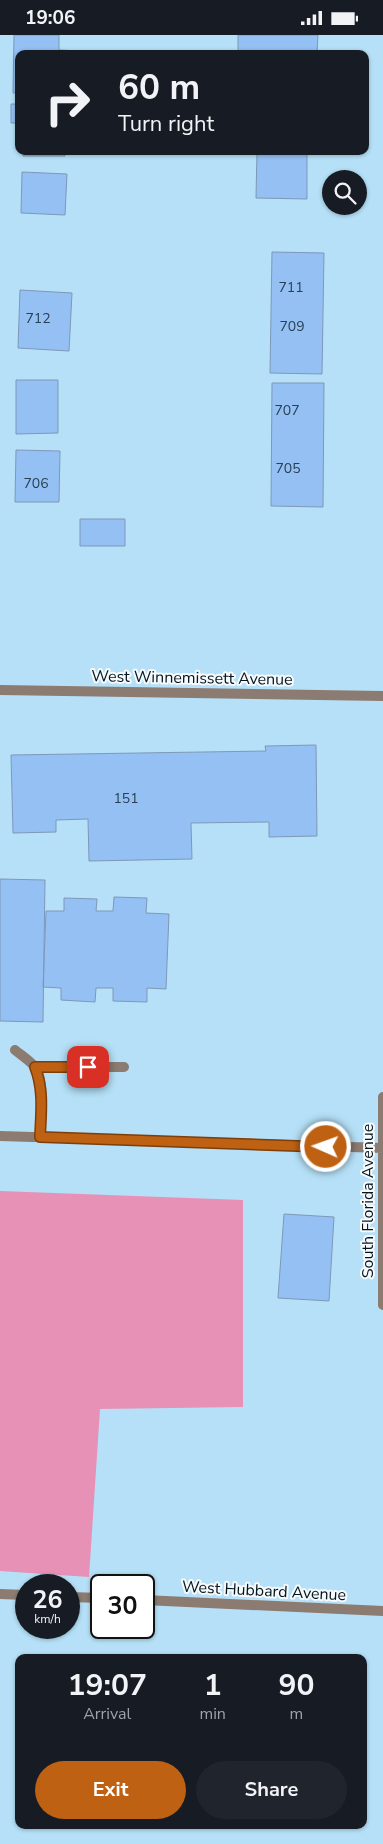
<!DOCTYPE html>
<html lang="en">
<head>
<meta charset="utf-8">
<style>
	body { margin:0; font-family:"Nunito Sans",sans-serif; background:#20242c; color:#f1f3f6; height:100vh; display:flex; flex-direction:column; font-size:19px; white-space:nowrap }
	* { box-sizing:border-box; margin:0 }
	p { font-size:16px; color:#9ea1a6 }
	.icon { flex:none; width:28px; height:28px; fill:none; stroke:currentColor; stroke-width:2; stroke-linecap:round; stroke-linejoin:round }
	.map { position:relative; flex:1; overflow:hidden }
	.panel { position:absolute; left:15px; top:1619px; width:352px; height:175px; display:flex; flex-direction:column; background:#171b24; border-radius:10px; box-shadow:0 1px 4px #0004 }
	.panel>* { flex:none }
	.top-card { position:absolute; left:15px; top:15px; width:354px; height:105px; border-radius:10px; box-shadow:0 1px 4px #0004; background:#171b24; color:#f1f3f6; overflow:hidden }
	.controls { position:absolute; left:322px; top:135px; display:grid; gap:10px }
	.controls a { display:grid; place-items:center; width:45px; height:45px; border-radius:50%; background:#171b24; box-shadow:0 1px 4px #0004; font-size:25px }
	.speed { position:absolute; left:15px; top:1539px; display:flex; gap:10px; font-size:25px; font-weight:700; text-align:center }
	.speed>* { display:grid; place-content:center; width:65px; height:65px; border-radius:50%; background:#171b24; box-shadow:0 1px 4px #0004; line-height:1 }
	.speed small { font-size:12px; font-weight:400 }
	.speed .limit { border:2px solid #111; border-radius:8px; background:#fff; color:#111 }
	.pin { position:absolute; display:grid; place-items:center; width:42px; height:42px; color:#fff; margin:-21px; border-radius:10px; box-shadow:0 2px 8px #0006 }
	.me { position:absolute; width:55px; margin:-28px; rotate:272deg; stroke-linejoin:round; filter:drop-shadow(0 0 4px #0008) }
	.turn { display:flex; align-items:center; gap:18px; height:105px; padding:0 20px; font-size:22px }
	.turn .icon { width:65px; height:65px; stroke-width:2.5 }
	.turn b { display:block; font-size:35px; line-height:42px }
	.eta { display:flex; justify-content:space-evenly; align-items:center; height:85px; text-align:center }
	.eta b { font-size:30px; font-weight:700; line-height:35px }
	.action { display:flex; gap:10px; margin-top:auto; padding:10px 20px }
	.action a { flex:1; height:58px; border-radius:30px; background:#be6113; color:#fff; font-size:20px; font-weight:700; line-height:58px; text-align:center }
	.action a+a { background:#20242c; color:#f1f3f6 }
	.status { display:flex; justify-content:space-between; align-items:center; height:35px; padding:0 25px; background:#171b24; direction:ltr }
	.status svg { height:14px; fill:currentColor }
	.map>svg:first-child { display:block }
</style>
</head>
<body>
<div class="status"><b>19:06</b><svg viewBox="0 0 49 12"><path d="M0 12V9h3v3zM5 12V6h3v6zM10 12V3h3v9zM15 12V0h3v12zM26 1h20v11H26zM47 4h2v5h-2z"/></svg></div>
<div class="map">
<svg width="383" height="1809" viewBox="0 0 383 1809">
	<rect width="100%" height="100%" fill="#b5e0f7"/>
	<path fill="#e791b6" d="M0 1156 243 1165V1372L100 1374 89 1542 0 1536Z"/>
	<path fill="#94c0f3" stroke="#7e98b8" d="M14 0H59V15L82 16V19H19V58H13Z
		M238 0H318L317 19H238Z
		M11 69H19V88H11Z
		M23 116H65V121H23Z
		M257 116H307V164L256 163Z
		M22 137 67 139 65 180 21 178Z
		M272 217 324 218 322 339 270 338Z
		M20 255 72 258 69 316 18 313Z
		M16 345H58V398L16 399Z
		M272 348H324L323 472 271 471Z
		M16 415 60 416 59 467H15Z
		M80 484H125V511H80Z
		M316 710 317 801 269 802V787L191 788 192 824 89 826 88 784 56 785V797L13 798 11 720 266 716 265 711Z
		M0 844 45 845 43 987 0 986Z
		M114 862 147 863 146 878 169 879 166 954 147 953V967L113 966V953H96L95 967 61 965V953L43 952 46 876H64V863L97 864 96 876H113Z
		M284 1179 334 1182 329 1266 278 1263Z"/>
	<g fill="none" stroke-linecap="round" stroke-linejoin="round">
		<path stroke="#8b7b71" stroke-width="10" d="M15 1015C21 1020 29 1025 34 1031 46 1046 41 1084 40 1102
			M35 1032H124"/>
		<path stroke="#8b7b71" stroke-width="10" d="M0 655 383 661
			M383 1062V1270
			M0 1101 383 1113
			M0 1559 26 1560
			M69 1562 101 1563
			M144 1565 383 1576"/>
	</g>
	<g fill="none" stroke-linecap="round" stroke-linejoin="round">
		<g stroke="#7c3f0c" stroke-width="12">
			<path id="route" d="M88 1032H35C44 1055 41 1078 40 1102L326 1112"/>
		</g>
		<use href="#route" stroke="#be6113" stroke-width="9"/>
	</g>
	<g text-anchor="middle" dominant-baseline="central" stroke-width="4" stroke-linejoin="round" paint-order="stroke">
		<g font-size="14" fill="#294052">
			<text x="291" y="252">711</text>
			<text x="38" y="283">712</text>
			<text x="292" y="291">709</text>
			<text x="287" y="375">707</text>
			<text x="288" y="433">705</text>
			<text x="36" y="448">706</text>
			<text x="126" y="763">151</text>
		</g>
		<g font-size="16" fill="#05151d" stroke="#f6fafd">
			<text transform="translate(192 643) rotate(1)">West Winnemissett Avenue</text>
			<text transform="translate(368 1166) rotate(-90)">South Florida Avenue</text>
			<text transform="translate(264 1556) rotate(3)">West Hubbard Avenue</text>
		</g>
	</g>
</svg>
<div class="controls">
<a><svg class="icon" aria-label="search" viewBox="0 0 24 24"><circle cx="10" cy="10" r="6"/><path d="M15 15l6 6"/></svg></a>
</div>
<div class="speed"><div>26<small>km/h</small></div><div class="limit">30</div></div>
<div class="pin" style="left:88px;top:1032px;background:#d93025"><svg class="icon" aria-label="arrive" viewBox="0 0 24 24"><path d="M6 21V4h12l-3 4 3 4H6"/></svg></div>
<svg class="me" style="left:326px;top:1112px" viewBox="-20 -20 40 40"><circle r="17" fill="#be6113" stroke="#fff" stroke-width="3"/><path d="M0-11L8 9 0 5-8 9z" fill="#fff"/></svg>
<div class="top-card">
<div class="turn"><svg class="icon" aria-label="right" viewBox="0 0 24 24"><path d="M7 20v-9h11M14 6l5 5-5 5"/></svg><div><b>60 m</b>Turn right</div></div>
</div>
<section class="panel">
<div class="eta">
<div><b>19:07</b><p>Arrival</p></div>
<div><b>1</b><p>min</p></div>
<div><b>90</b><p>m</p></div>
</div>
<div class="action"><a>Exit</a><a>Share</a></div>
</section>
</div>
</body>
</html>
